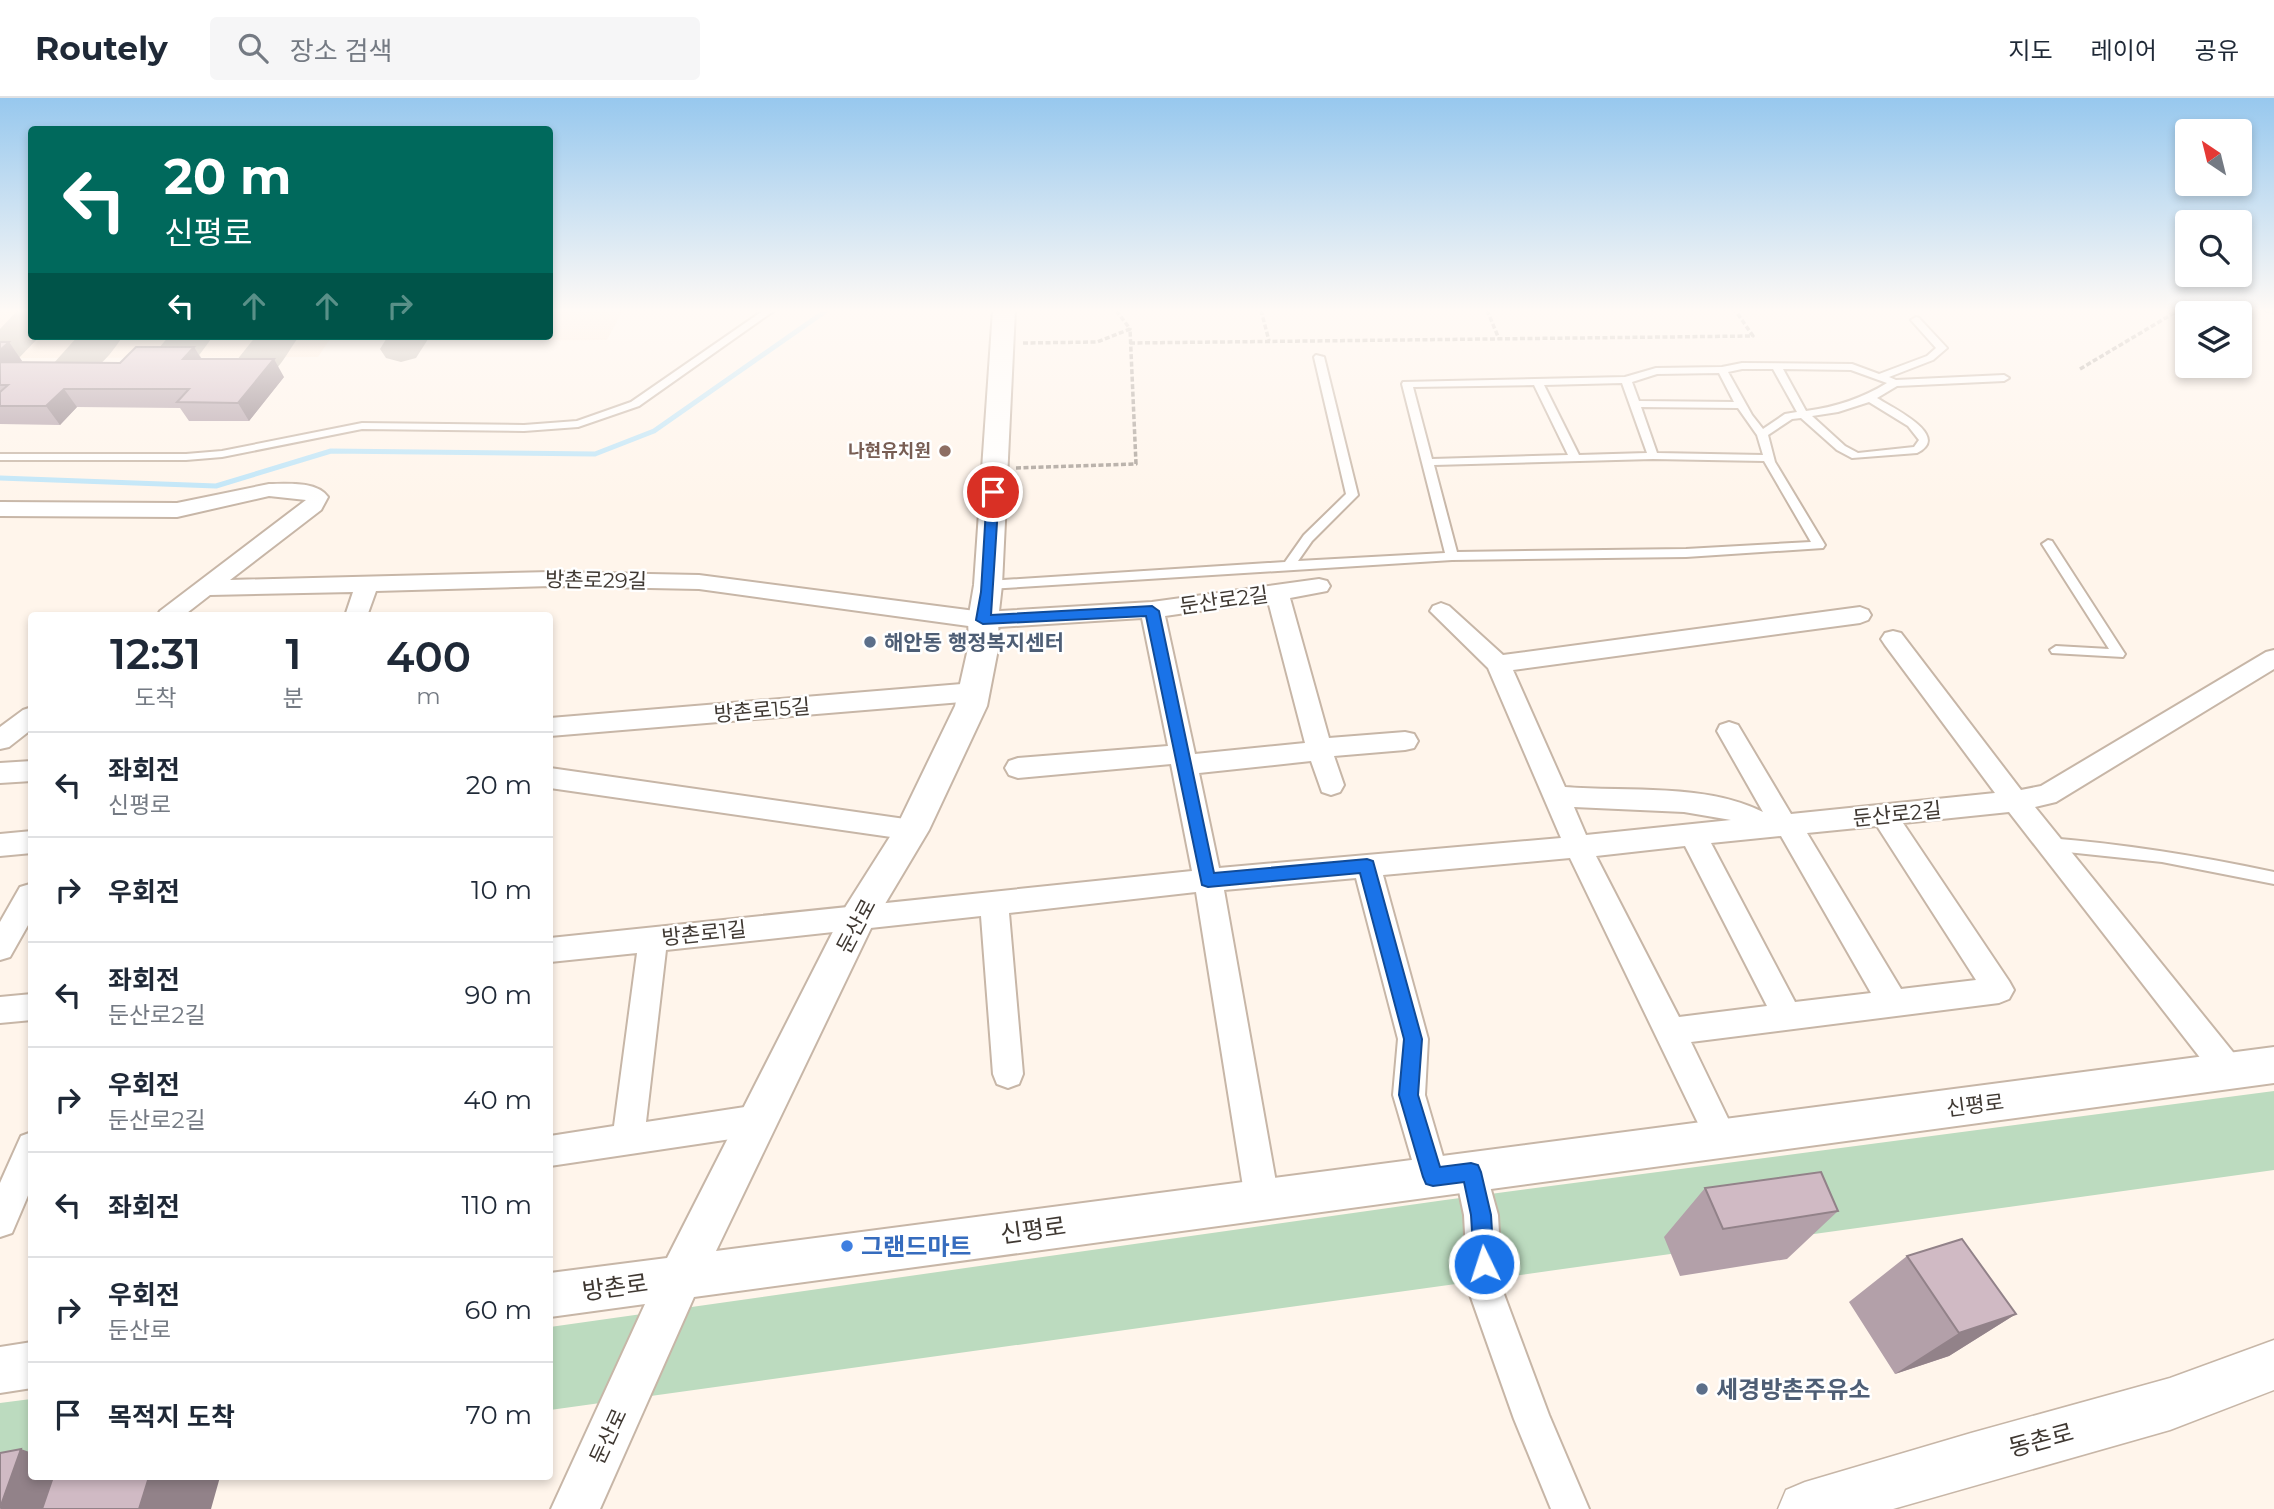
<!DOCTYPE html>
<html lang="ko">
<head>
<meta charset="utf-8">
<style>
	body { margin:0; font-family:Montserrat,"Noto Sans KR",sans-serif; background:#f6f6f7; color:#1f2937; height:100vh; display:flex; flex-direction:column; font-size:26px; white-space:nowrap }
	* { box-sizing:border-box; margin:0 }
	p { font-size:23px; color:#747a83 }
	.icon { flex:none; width:38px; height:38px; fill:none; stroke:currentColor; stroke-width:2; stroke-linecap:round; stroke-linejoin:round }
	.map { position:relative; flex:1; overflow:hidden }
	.sheet { position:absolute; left:28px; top:514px; width:525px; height:868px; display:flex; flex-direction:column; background:#fff; border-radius:7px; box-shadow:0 4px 10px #0003 }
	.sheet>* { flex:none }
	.banner { position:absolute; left:28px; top:28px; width:525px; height:214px; border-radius:7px; box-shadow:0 4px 10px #0003; background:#00695c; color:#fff; overflow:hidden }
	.needle { width:46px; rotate:325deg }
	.fabs { position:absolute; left:2175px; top:21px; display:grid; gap:14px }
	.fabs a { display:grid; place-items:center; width:77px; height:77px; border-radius:7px; background:#fff; box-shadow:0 4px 10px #0003; font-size:35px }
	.pin { position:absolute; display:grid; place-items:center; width:60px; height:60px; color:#fff; margin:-30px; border:4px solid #fff; border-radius:50%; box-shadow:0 2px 7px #0007 }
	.me { position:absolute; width:77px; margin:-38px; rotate:356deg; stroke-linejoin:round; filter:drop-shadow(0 0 5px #0008) }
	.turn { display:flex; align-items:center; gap:24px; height:147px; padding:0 21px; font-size:32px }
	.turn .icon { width:91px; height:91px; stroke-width:2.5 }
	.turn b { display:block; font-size:49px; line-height:60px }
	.lanes { display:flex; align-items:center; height:66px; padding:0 21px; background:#0003; justify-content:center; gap:35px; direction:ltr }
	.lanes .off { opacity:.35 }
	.eta { display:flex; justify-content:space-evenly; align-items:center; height:119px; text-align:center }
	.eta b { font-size:42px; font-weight:600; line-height:49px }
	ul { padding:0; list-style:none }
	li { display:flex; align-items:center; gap:21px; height:105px; padding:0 21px; border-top:2px solid #e0e1e3 }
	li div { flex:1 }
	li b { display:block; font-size:26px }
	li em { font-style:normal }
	header { display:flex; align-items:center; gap:42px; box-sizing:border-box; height:98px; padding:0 35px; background:#fff; border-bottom:2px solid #e0e1e3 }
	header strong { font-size:33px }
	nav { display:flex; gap:38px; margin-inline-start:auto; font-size:24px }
	.search { width:490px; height:63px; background:#f6f6f7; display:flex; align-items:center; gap:18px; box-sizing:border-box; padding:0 24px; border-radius:7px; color:#747a83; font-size:26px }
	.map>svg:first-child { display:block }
</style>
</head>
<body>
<header>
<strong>Routely</strong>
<div class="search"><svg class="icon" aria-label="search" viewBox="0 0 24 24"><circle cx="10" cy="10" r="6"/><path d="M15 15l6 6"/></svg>장소 검색</div>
<nav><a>지도</a><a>레이어</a><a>공유</a></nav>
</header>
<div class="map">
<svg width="2274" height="1411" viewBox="0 0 2274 1411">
	<rect width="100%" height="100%" fill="#fff5eb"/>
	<path fill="#fdead9" d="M0 212H31L32 238H332L318 259 0 260Z
		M550 212H623L607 242 386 243 388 238H550Z"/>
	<path fill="#bcdbbf" d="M2274 993V1072L550 1312V1229L1445 1102Z
		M31 1301 32 1379 0 1391V1305Z"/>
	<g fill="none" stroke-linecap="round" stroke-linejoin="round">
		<path stroke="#bee5f8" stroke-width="5" d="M0 380 216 388 331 353 595 356 654 333 827 212"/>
		<path fill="#b8afa6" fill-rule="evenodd" d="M32 212V238H40L17 262 0 265V231L17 213Z
			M78 238H123C106 263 91 283 60 275L53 266Z
			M169 238H213C196 262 187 279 156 271L149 262Z
			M256 238H299C280 266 268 295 231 286L225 277Z
			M388 238H430L416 260 401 264 386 260 380 251Z"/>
		<g stroke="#c7b6a7" stroke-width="4">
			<path id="service" d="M764 212H775L639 308 578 329 524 333 362 331 222 359 186 362H0V356H186L222 353 362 325 524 327 577 323 631 304Z
				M1916 219 1919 220 1947 250 1933 262 1889 279 1896 282 2004 277 2009 280 2004 283 1897 288 1877 300C1893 310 1952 338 1917 355L1852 360 1837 352 1801 320 1792 321 1768 337 1775 364 1825 447 1823 450 1686 459 1452 462 988 491 982 487 988 483 1285 464 1304 437 1346 396 1314 259 1316 257 1324 259 1358 397 1312 443 1298 463 1445 455 1402 286 1403 284 1625 279 1656 270 1722 269 1742 265 1852 266 1879 276 1927 258 1936 250 1911 222ZM1742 271H1773L1797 314 1785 316 1763 331 1752 317 1728 274ZM1783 271 1851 272 1887 285C1861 301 1836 309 1806 313ZM1719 275 1734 304 1639 303 1632 284 1657 276ZM1622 285 1647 355 1579 357 1544 287ZM1534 287 1568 357 1432 361 1413 289ZM1869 304 1908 328 1919 342 1914 349 1858 355 1845 348 1812 318 1838 314ZM1641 309 1738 310 1757 337 1763 357 1657 355ZM1653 361 1764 363 1811 444 1686 451 1457 454 1434 367Z
				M2048 442 2052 443 2123 553 2125 556 2123 559 2052 555 2050 552 2056 548 2109 551 2042 446Z
				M2048 740C2124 746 2199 758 2274 774V786L2162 764 2048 752 2043 750 2041 746 2043 742Z"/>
		</g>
		<g stroke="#c7b6a7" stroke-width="4">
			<path id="minor" d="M269 386C287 386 317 383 328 399L321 412 230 482 551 474 699 477 983 514 1152 504 1319 481 1327 483 1330 488 1327 493 1290 500 1329 640 1405 634 1414 636 1418 643 1414 650 1405 652 1334 658 1344 687 1340 694 1331 697 1322 694 1311 663 1199 675 1219 770 1561 740 1488 570 1430 513 1433 508 1441 505 1449 508 1503 557 1860 509 1868 512 1871 517 1868 522 1860 525 1513 572 1565 689C1628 694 1705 685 1763 714L1717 633 1720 627 1729 624 1738 627 1791 716 1995 695 1885 547 1881 541 1885 535 1893 533 1901 535 2021 692 2041 688 2266 554 2274 552V571L2056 704 2035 709 2241 964 2245 974 2241 984 2230 988 2219 984 2009 714 1903 725 2009 883 2014 892 2009 901 1999 905 1691 944 1737 1039 1732 1050 1721 1054 1710 1050 1570 760 1383 777 1428 941 1425 997 1449 1079 1445 1090 1433 1095 1421 1090 1417 1079 1393 997 1398 941 1356 780 1224 792 1279 1101 1274 1112 1262 1117 1250 1112 1245 1101 1196 794 1009 815 1023 976 1019 986 1008 990 997 986 993 976 981 818 666 852 646 1024 758 1007 769 1012 774 1022 769 1032 758 1037 550 1068V1038L614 1028 637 855 550 864V840L1192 773 1171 666 1018 680 1009 677 1005 670 1009 663 1018 660 1168 648 1142 520 983 530 699 491 551 488 376 493 367 518H345L353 494 210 497 183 518H157L160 513 306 402 269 398 177 419 0 418V404L177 405ZM1268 503 1305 645 1195 656 1165 518ZM1574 709 1684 714 1731 722 1586 737ZM1877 728 1976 882 1901 891 1807 735ZM1781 738 1871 895 1795 904 1711 745ZM1685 748 1767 908 1679 919 1596 758Z
				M974 585 983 588 986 594 983 600 974 603 550 638V620Z
				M32 609V631L9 649 0 651V629L23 612Z
				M32 663V683L0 685V665Z
				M550 670 912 722 921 725 925 732 921 739 912 742 550 690Z
				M32 733V755L0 758V736Z
				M30 786 32 820 10 859 0 862V824L20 789Z
				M32 896V922L0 925V899Z
				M32 1034V1088L12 1135 0 1139V1085L21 1038Z
				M1471 1058 1483 1063 1498 1117 1502 1191 1549 1317 1589 1411H1551L1514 1321 1468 1191 1464 1117 1455 1074 1459 1063Z"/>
		</g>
		<g stroke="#c7b6a7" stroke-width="4">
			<path id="tertiary" d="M993 212H1015L1002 487 998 522 999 546 987 608 929 732 873 826 716 1153 2274 949V985L694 1199 600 1411H551L645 1206 550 1219V1175L667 1160 846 808 898 726 955 608 969 546 968 522 974 487Z
				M32 1244V1290L0 1295V1249Z"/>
		</g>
		<g stroke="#c7b6a7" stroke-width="3">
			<path id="secondary" d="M2274 1242V1292L2170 1332 1893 1411H1778L1786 1392 1805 1384 1971 1335 2170 1280Z"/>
		</g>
		<path stroke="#a9a098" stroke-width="3.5" stroke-dasharray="5 2.5" stroke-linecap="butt" d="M1261 212 1269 243
			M1487 212 1499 241
			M2265 212 2274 215
			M1023 245 1097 244 1130 231 1116 212
			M1130 245 1753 238 1735 212
			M2080 271 2179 212
			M1016 370 1136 366 1130 231"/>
		<use href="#service" fill="#fff" fill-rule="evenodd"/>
		<use href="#minor" fill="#fff" fill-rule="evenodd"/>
		<use href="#tertiary" fill="#fff" fill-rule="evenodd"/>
		<use href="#secondary" fill="#fff" fill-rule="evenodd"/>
	</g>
	<path fill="#b3a0a9" d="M0 244H9L22 263 20 264 120 265 194 249 202 261 284 279 249 323H189L180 310 77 309 60 327 0 326Z
		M1705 1090 1838 1113 1787 1161 1680 1178 1664 1139Z
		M1907 1158 2016 1216 1949 1258 1895 1276 1849 1204Z"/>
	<path fill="#928289" d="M9 244 22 263 1 282 0 281V252Z
		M194 249 205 267 183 261Z
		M274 261 284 279 249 323 238 305Z
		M64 291 77 309 60 327 46 308Z
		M2016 1216 1949 1258 1895 1276 1959 1235Z
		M21 1351 32 1355V1379H93L82 1411H0Z
		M149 1379H220L211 1411H139Z"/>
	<path fill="#d0bac4" stroke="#928289" stroke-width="2" d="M0 244H9L0 252Z
		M136 249H194L183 261H274L238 305 177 304 189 291H64L46 308H0V294L8 287H0V264L120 265Z
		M1821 1074 1838 1113 1723 1131 1705 1090Z
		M1962 1141 2016 1216 1959 1235 1907 1158Z
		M21 1351 0 1410V1355Z
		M53 1379H149L139 1411H42Z"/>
	<linearGradient id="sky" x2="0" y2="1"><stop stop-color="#97c8ee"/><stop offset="0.52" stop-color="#fffaf6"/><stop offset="1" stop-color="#fffaf6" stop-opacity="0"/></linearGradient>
	<rect width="2274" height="409" fill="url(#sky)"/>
	<path fill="#1a73e8" stroke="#114b97" stroke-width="2" d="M993 390 999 394 991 517 1152 508 1159 513 1214 775 1367 761 1373 763 1422 941 1418 997 1440 1069 1471 1065 1478 1067 1481 1074 1491 1117 1494 1166 1491 1173 1484 1176 1477 1173 1474 1166 1471 1117 1464 1084 1433 1088 1426 1086 1423 1079 1399 997 1404 941 1360 775 1208 789 1202 787 1146 518 983 526 976 522 981 494 987 394Z"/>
	<circle fill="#8d6e63" stroke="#fff" stroke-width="2.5" cx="945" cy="353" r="7"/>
	<g fill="#5c6f8a" stroke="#fff" stroke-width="2.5">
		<circle cx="870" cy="544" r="7"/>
		<circle cx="1702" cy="1291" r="7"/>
	</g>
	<circle fill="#3f7fe0" stroke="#fff" stroke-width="2.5" cx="847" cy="1148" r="7"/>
	<g text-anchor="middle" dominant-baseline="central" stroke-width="5" stroke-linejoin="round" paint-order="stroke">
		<g font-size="18" font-weight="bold" fill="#785e54" stroke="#fff" text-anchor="end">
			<text x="931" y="353">나현유치원</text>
		</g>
		<g font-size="21" fill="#3f3832" stroke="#fff">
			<text transform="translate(596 482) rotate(1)">방촌로29길</text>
			<text transform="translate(1224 502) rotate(-8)">둔산로2길</text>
			<text transform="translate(762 612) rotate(-5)">방촌로15길</text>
			<text transform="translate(1897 716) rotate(-6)">둔산로2길</text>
			<text transform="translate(856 828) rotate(-62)">둔산로</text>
			<text transform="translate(704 835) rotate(-6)">방촌로1길</text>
			<text transform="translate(1975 1007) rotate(-7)">신평로</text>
			<text transform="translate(608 1338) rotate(-65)">둔산로</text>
		</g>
		<g font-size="21" font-weight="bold" fill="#4e5e75" stroke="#fff" text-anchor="start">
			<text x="884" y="544">해안동 행정복지센터</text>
		</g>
		<g font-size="24" fill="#3f3832" stroke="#fff">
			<text transform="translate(1033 1132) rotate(-8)">신평로</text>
			<text transform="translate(615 1189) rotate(-8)">방촌로</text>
			<text transform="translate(2041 1342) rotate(-15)">동촌로</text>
		</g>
		<g font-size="24" font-weight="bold" fill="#366cbe" stroke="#fff" text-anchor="start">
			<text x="861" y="1148">그랜드마트</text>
		</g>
		<g font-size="24" font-weight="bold" fill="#4e5e75" stroke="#fff" text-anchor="start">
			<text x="1716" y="1291">세경방촌주유소</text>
		</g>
	</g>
</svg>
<div class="fabs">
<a><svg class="needle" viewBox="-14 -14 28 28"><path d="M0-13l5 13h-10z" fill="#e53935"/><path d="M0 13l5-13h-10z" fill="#747a83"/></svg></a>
<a><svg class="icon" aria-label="search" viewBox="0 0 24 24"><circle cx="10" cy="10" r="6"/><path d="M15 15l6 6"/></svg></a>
<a><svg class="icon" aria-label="layers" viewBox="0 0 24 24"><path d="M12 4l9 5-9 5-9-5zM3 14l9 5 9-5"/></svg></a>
</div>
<div class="pin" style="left:993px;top:394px;background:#d93025"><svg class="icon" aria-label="arrive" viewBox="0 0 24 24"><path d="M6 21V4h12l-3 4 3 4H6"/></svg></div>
<svg class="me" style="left:1484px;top:1166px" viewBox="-20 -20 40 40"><circle r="17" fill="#1a73e8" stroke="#fff" stroke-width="3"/><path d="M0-11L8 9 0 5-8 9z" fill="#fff"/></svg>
<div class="banner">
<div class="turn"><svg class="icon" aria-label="left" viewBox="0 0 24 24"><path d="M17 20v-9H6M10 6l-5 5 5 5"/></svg><div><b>20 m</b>신평로</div></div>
<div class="lanes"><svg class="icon" aria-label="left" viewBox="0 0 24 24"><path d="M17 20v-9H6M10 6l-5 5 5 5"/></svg><svg class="icon off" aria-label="ahead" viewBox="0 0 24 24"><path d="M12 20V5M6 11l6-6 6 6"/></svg><svg class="icon off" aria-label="ahead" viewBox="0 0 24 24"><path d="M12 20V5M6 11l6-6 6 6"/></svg><svg class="icon off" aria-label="right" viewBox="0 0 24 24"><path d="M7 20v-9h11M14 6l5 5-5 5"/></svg></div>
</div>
<section class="sheet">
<div class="eta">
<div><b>12:31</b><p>도착</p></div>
<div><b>1</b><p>분</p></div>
<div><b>400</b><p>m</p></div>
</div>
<ul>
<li><svg class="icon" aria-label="left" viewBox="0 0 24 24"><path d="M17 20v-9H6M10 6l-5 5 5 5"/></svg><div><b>좌회전</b><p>신평로</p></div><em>20 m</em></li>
<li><svg class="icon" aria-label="right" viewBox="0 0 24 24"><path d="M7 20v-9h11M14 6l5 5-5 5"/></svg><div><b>우회전</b></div><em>10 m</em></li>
<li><svg class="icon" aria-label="left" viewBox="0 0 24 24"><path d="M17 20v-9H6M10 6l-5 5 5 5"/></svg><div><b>좌회전</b><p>둔산로2길</p></div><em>90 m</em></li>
<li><svg class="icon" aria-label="right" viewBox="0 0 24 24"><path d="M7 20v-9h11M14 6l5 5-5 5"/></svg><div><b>우회전</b><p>둔산로2길</p></div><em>40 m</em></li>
<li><svg class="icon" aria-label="left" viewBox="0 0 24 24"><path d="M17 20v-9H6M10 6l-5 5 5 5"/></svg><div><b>좌회전</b></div><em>110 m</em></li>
<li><svg class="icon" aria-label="right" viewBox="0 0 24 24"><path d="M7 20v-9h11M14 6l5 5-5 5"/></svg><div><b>우회전</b><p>둔산로</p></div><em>60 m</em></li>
<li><svg class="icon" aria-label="arrive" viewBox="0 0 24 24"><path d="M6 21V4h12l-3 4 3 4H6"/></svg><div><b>목적지 도착</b></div><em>70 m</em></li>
</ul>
</section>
</div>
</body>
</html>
